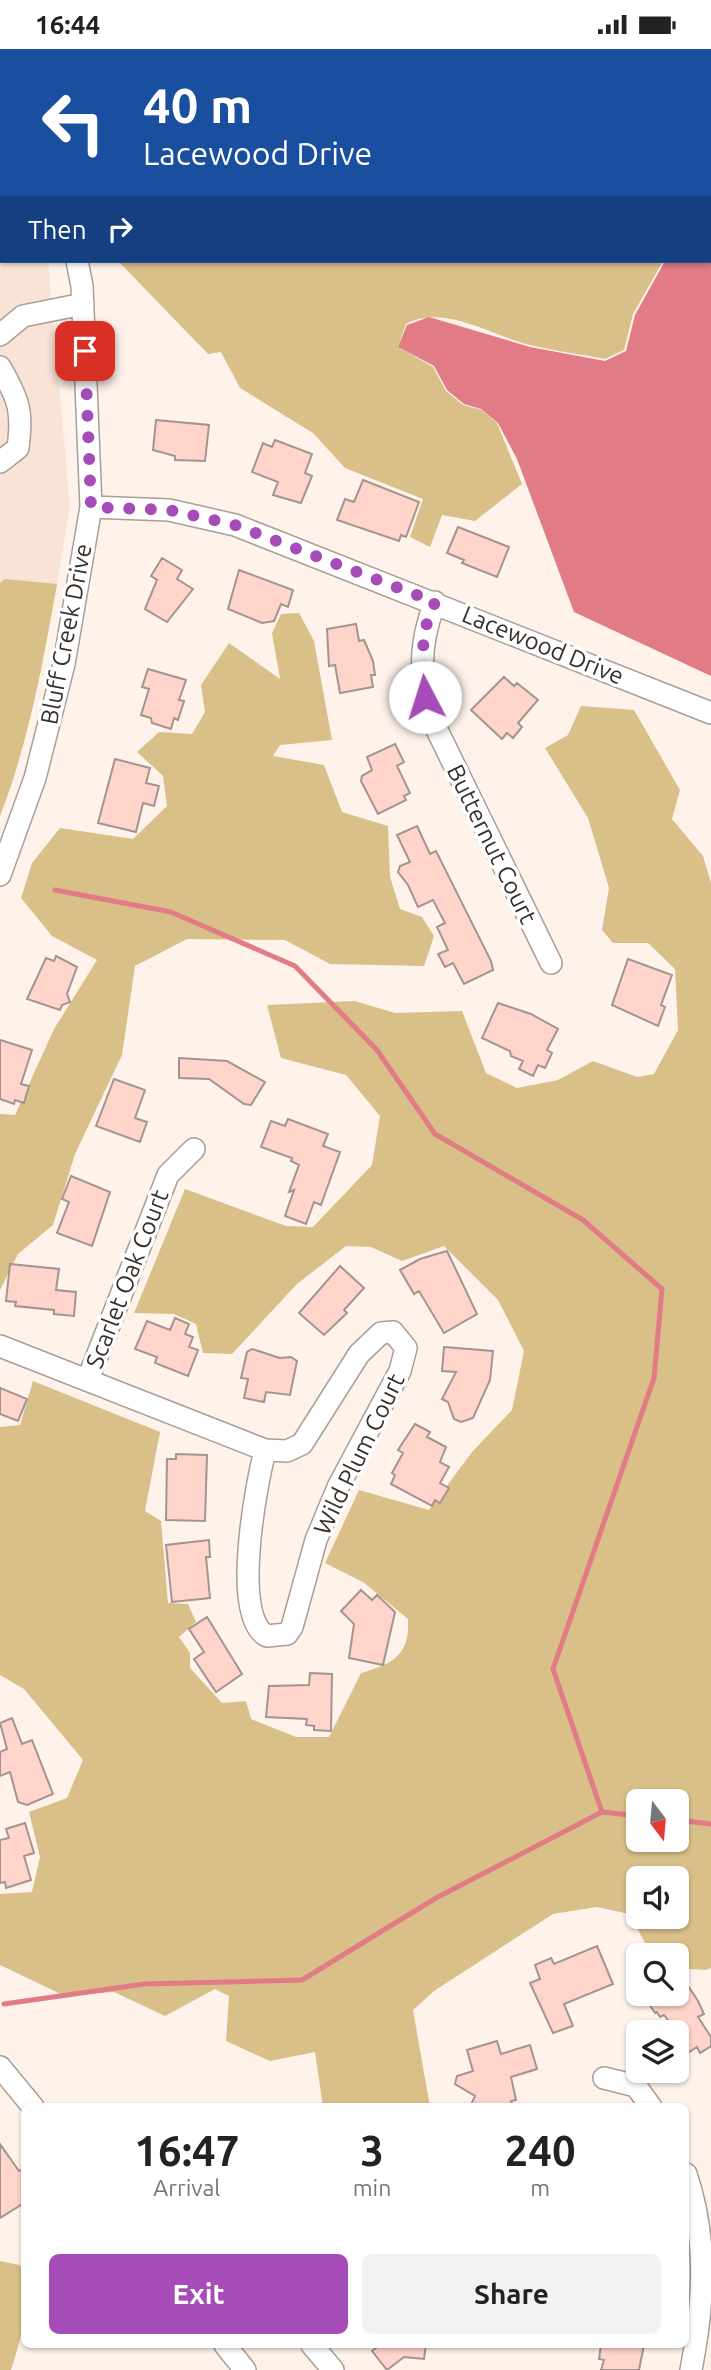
<!DOCTYPE html>
<html lang="en">
<head>
<meta charset="utf-8">
<style>
	body { margin:0; font-family:Ubuntu,sans-serif; background:#f2f2f2; color:#222; height:100vh; display:flex; flex-direction:column; font-size:26px; white-space:nowrap }
	* { box-sizing:border-box; margin:0 }
	p { font-size:23px; color:#767676 }
	.icon { flex:none; width:38px; height:38px; fill:none; stroke:currentColor; stroke-width:2; stroke-linecap:round; stroke-linejoin:round }
	.map { position:relative; flex:1; overflow:hidden }
	.details { position:absolute; left:21px; top:2054px; width:668px; height:245px; display:flex; flex-direction:column; background:#fff; border-radius:10px; box-shadow:0 2px 5px #0004 }
	.details>* { flex:none }
	.hud { position:absolute; left:0px; top:0px; width:712px; height:214px; box-shadow:0 2px 5px #0004; background:#1a4fa0; color:#fff; overflow:hidden }
	.needle { width:46px; rotate:164deg }
	.tools { position:absolute; left:626px; top:1740px; display:grid; gap:14px }
	.tools a { display:grid; place-items:center; width:63px; height:63px; border-radius:10px; background:#fff; box-shadow:0 2px 5px #0004; font-size:35px }
	.pin { position:absolute; display:grid; place-items:center; width:60px; height:60px; color:#fff; margin:-30px; border-radius:14px; box-shadow:0 4px 10px #0006 }
	.me { position:absolute; width:77px; margin:-38px; rotate:355deg; stroke-linejoin:round; filter:drop-shadow(0 0 5px #0008) }
	.turn { display:flex; align-items:center; gap:24px; height:147px; padding:0 28px; font-size:32px }
	.turn .icon { width:91px; height:91px; stroke-width:2.5 }
	.turn b { display:block; font-size:49px; line-height:60px }
	.then { display:flex; align-items:center; height:66px; padding:0 28px; background:#0003; gap:14px; font-size:26px }
	.eta { display:flex; justify-content:space-evenly; align-items:center; height:119px; text-align:center }
	.eta b { font-size:42px; font-weight:600; line-height:49px }
	.button { display:flex; gap:14px; margin-top:auto; padding:14px 28px }
	.button a { flex:1; height:80px; border-radius:10px; background:#a54cb8; color:#fff; font-size:28px; font-weight:600; line-height:80px; text-align:center }
	.button a+a { background:#f2f2f2; color:#222 }
	.status { display:flex; justify-content:space-between; align-items:center; height:49px; padding:0 35px; background:#fff; direction:ltr }
	.status svg { height:19px; fill:currentColor }
	.map>svg:first-child { display:block }
</style>
</head>
<body>
<div class="status"><b>16:44</b><svg viewBox="0 0 49 12"><path d="M0 12V9h3v3zM5 12V6h3v6zM10 12V3h3v9zM15 12V0h3v12zM26 1h20v11H26zM47 4h2v5h-2z"/></svg></div>
<div class="map">
<svg width="711" height="2321" viewBox="0 0 711 2321">
	<rect width="100%" height="100%" fill="#fef2eb"/>
	<path fill="#f9e3d7" d="M0 0 8 2H2V212H48L70 458 51 570 0 590Z"/>
	<path fill="#d8c088" fill-rule="evenodd" d="M118 212H663L633 265 624 301 605 310C580 305 554 302 530 296 493 287 443 254 406 275L398 298 433 318 446 342 463 356 482 361 497 374 522 435 475 472 442 466 430 498 410 488 423 450 345 419 313 384 240 339 221 303 208 305Z
		M5 530 57 535C43 613 29 693 0 767V534Z
		M299 564 314 592 332 691 280 696 273 707 324 716 342 763 388 777 390 828 400 860 422 868 434 887 424 917 330 915 285 891 187 890 135 917 122 1006 75 1105 53 1176 18 1205 0 1241V1065L15 1066 54 980 97 911 52 887 21 849 32 814 60 779 133 790 167 757 163 727 137 703 159 683 192 685 205 663 201 636 229 594 280 630 272 584 281 565Z
		M581 657 634 661 680 741 672 770 703 807 711 834V1919L706 1921 677 1919V1906H652L629 1865 597 1858 553 1865 434 1942 413 1961 430 2058H323L315 2003 270 2012 226 1992 229 1947 215 1940 165 1967 114 1943 65 1947 0 1916V1845L32 1843 40 1808 29 1763 67 1749 83 1711 24 1640 0 1626V1378L20 1376 33 1332 160 1383 145 1462 161 1472 168 1554 188 1555 196 1573 179 1588 190 1604V1619L222 1654 246 1652 251 1670 296 1688H329L361 1624C393 1615 410 1606 408 1570L363 1533 325 1514 359 1441 429 1461 472 1403 512 1361 524 1302 498 1251 444 1197 402 1212 371 1198 346 1197 297 1235 232 1305 203 1304 196 1275 174 1265 134 1264 185 1140 286 1177 313 1178 372 1116 380 1067 346 1026 281 1009 267 956 355 952 395 964 462 962 486 1024 517 1039 558 1031 593 1012 637 1028 654 1025 678 981 675 920 648 894H613L602 881 609 839 588 769 545 699 568 686ZM639 1752H677V1790H639ZM639 1829H677V1867H639Z
		M0 2212 20 2216C32 2251 22 2287 11 2321H0Z"/>
	<path fill="#e17b85" d="M711 102V627L574 563 517 410 498 374 481 360 464 355 447 341 434 317 398 298 407 276 429 268 530 298 605 312 626 302 635 266 665 212H710Z"/>
	<g fill="none" stroke-linecap="round" stroke-linejoin="round">
		<path stroke="#e17b85" stroke-width="5" d="M55 841 171 863 295 917 377 1001 435 1085 583 1171 662 1240 654 1329 553 1620 602 1763 639 1767
			M677 1771 711 1775
			M4 1955 144 1935 302 1931 436 1849 602 1763"/>
	</g>
	<path fill="#ffd4ca" stroke="#a49490" stroke-width="2" d="M156 371 209 376 205 412 175 411V407L153 401Z
		M275 391 312 405 305 424 312 427 301 454 273 446 278 433 252 423 263 394 272 398Z
		M363 431 419 453 406 488 401 486 399 492 337 471 345 450 354 453Z
		M458 478 509 498 497 528 462 514 464 511 447 504Z
		M162 509 182 521 177 530 193 540 167 573 145 560 157 531 151 527Z
		M239 521 293 541 288 558 281 555 274 572 262 574 228 560Z
		M356 575 359 592 364 591 373 612 375 626H371L373 638 340 644 335 616 329 617 327 580Z
		M148 620 186 631 179 651 184 652 178 671 174 669 171 680 152 674 151 669 141 666 149 640 142 638Z
		M504 628 514 637 517 634 538 651 518 674 522 678 513 689 507 684 502 690 471 661Z
		M395 695 404 713 397 717 410 744 404 747 406 751 378 765 361 732 362 727 372 721 367 708Z
		M115 710 150 719 146 734 159 737 154 757 143 754 136 783 98 774Z
		M417 777 430 805 436 802 491 912 493 921 464 935 453 914 445 918 438 905 448 901 437 878 445 874 433 851 418 858 408 836 398 823 400 817 410 813 397 786Z
		M56 907 77 918 67 945 70 953 62 956 60 961 27 950 46 909 54 912Z
		M628 910 672 926 661 956 665 958 658 977 612 956Z
		M498 954 531 965 558 980 547 1001 552 1004 545 1019 538 1016 533 1027 519 1020 523 1012 511 1007 510 1002 482 989Z
		M0 991 32 1001 21 1035 29 1037 24 1054 15 1051 14 1055 0 1050Z
		M179 1009 227 1012 265 1033 251 1056 244 1055 209 1030 179 1029Z
		M114 1030 145 1041 135 1069 147 1073 140 1093 96 1077Z
		M288 1070 328 1085 323 1097 340 1103 321 1156 314 1153 306 1175 285 1167 294 1141 289 1143 299 1116 291 1112 292 1109 261 1098 271 1072 285 1077Z
		M71 1127 110 1143 92 1197 57 1184 69 1153 62 1150Z
		M447 1202 477 1265 444 1284 419 1242 414 1245 400 1221 420 1210Z
		M10 1215 59 1220 56 1241 76 1243 74 1267 54 1265V1261L15 1257 16 1253 6 1252Z
		M340 1217 364 1239 344 1261 347 1264 324 1286 299 1264Z
		M175 1269 189 1275 185 1285 193 1288 189 1298 198 1301 188 1327 155 1314 157 1308 135 1300 147 1272 170 1281Z
		M444 1298 493 1302 490 1331 473 1369 461 1373 454 1370 448 1353 442 1350 456 1323 442 1322Z
		M252 1300 280 1309 291 1308 297 1312 290 1346 266 1343 264 1353 244 1349 248 1330 241 1329 247 1303Z
		M0 1339 27 1350 18 1372 0 1365Z
		M415 1375 430 1383 427 1388 446 1398 440 1413 449 1418 440 1434 449 1439 440 1454 435 1451 432 1457 391 1435 395 1426 392 1424 403 1404 398 1401Z
		M176 1405 207 1406 205 1472 166 1471 167 1410H176Z
		M209 1491 210 1508H206L210 1549 172 1553 166 1496Z
		M361 1541 372 1551 377 1546 395 1563 383 1616 349 1609 354 1575 341 1562Z
		M207 1568 242 1625 216 1643 194 1610 204 1603 189 1580Z
		M310 1624 332 1625 331 1682 314 1681V1677L306 1676 307 1670 266 1668 269 1637 309 1636Z
		M12 1669 22 1695 32 1691 53 1745 27 1756 18 1753 10 1723 0 1727V1703L7 1700 0 1674Z
		M25 1774 34 1804 24 1807 31 1831 6 1839 5 1833 0 1834V1791L9 1789 6 1780Z
		M597 1897 613 1935 564 1955 573 1977 553 1984 530 1934 540 1930 535 1916 551 1909 554 1915Z
		M677 1920 698 1952 704 1965 698 1968 711 1988V1997L700 2004 697 1998 677 2011V1983L664 1966 660 1968 657 1963 655 1964 645 1949 652 1944H677Z
		M497 1992 501 2005 530 1996 537 2020 511 2028 516 2051 511 2052 513 2058H470L475 2047 455 2035 457 2027 473 2022 467 2001Z
		M0 2095 19 2122 24 2119V2154L0 2169Z
		M380 2296H426L424 2310 404 2308 387 2321 372 2302Z
		M601 2296H644L639 2321H601L604 2311 599 2310Z"/>
	<g fill="none" stroke-linecap="round" stroke-linejoin="round">
		<g stroke="#ab9e96" stroke-width="24">
			<path id="minor" d="M34 0V2
				M208 0V2
				M410 2 424 0
				M0 20 2 19
				M0 135H2
				M0 155 2 161
				M0 286 23 267 83 255
				M0 318C19 351 23 362 18 399L0 413
				M91 458 169 461 235 476 711 664
				M435 553C416 604 420 633 438 683L551 914
				M0 826 35 729 64 615 91 458 82 237 77 212
				M393 1283 406 1299 400 1322 338 1438 316 1491 292 1578 287 1585 267 1587C230 1568 257 1435 265 1401L287 1402 302 1395 359 1305 381 1284Z
				M0 1297 265 1401
				M88 1330 168 1126 194 1100
				M0 2018 33 2058
				M604 2029 636 2037 651 2058
				M686 2125C708 2190 704 2254 691 2321
				M225 2296 245 2321
				M312 2296 333 2321"/>
		</g>
		<use href="#minor" stroke="#fff" stroke-width="21"/>
	</g>
	<g fill="none" stroke-linecap="round" stroke-linejoin="round">
		<path stroke="#a54cb8" stroke-width="12" stroke-dasharray="0 21.6" d="M85 302 91 458 169 461 235 476 435 553 423 585 425 648"/>
	</g>
	<g text-anchor="middle" dominant-baseline="central" stroke-width="7" stroke-linejoin="round" paint-order="stroke">
		<g font-size="24" fill="#36302d" stroke="#fff">
			<text transform="translate(66 585) rotate(-79)">Bluff Creek Drive</text>
			<text transform="translate(543 596) rotate(22)">Lacewood Drive</text>
			<text transform="translate(492 795) rotate(64)">Butternut Court</text>
			<text transform="translate(127 1230) rotate(-69)">Scarlet Oak Court</text>
			<text transform="translate(359 1405) rotate(-64)">Wild Plum Court</text>
		</g>
	</g>
</svg>
<div class="tools">
<a><svg class="needle" viewBox="-14 -14 28 28"><path d="M0-13l5 13h-10z" fill="#e53935"/><path d="M0 13l5-13h-10z" fill="#767676"/></svg></a>
<a><svg class="icon" aria-label="sound" viewBox="0 0 24 24"><path d="M4 9h4l5-4v14l-5-4H4zM17 9q2 3 0 6"/></svg></a>
<a><svg class="icon" aria-label="search" viewBox="0 0 24 24"><circle cx="10" cy="10" r="6"/><path d="M15 15l6 6"/></svg></a>
<a><svg class="icon" aria-label="layers" viewBox="0 0 24 24"><path d="M12 4l9 5-9 5-9-5zM3 14l9 5 9-5"/></svg></a>
</div>
<div class="pin" style="left:85px;top:302px;background:#d93025"><svg class="icon" aria-label="arrive" viewBox="0 0 24 24"><path d="M6 21V4h12l-3 4 3 4H6"/></svg></div>
<svg class="me" style="left:425px;top:648px" viewBox="-20 -20 40 40"><circle r="19" fill="#fff"/><path d="M0-13L10 11 0 6-10 11z" fill="#a54cb8"/></svg>
<div class="hud">
<div class="turn"><svg class="icon" aria-label="left" viewBox="0 0 24 24"><path d="M17 20v-9H6M10 6l-5 5 5 5"/></svg><div><b>40 m</b>Lacewood Drive</div></div>
<div class="then">Then<svg class="icon" aria-label="right" viewBox="0 0 24 24"><path d="M7 20v-9h11M14 6l5 5-5 5"/></svg></div>
</div>
<section class="details">
<div class="eta">
<div><b>16:47</b><p>Arrival</p></div>
<div><b>3</b><p>min</p></div>
<div><b>240</b><p>m</p></div>
</div>
<div class="button"><a>Exit</a><a>Share</a></div>
</section>
</div>
</body>
</html>
